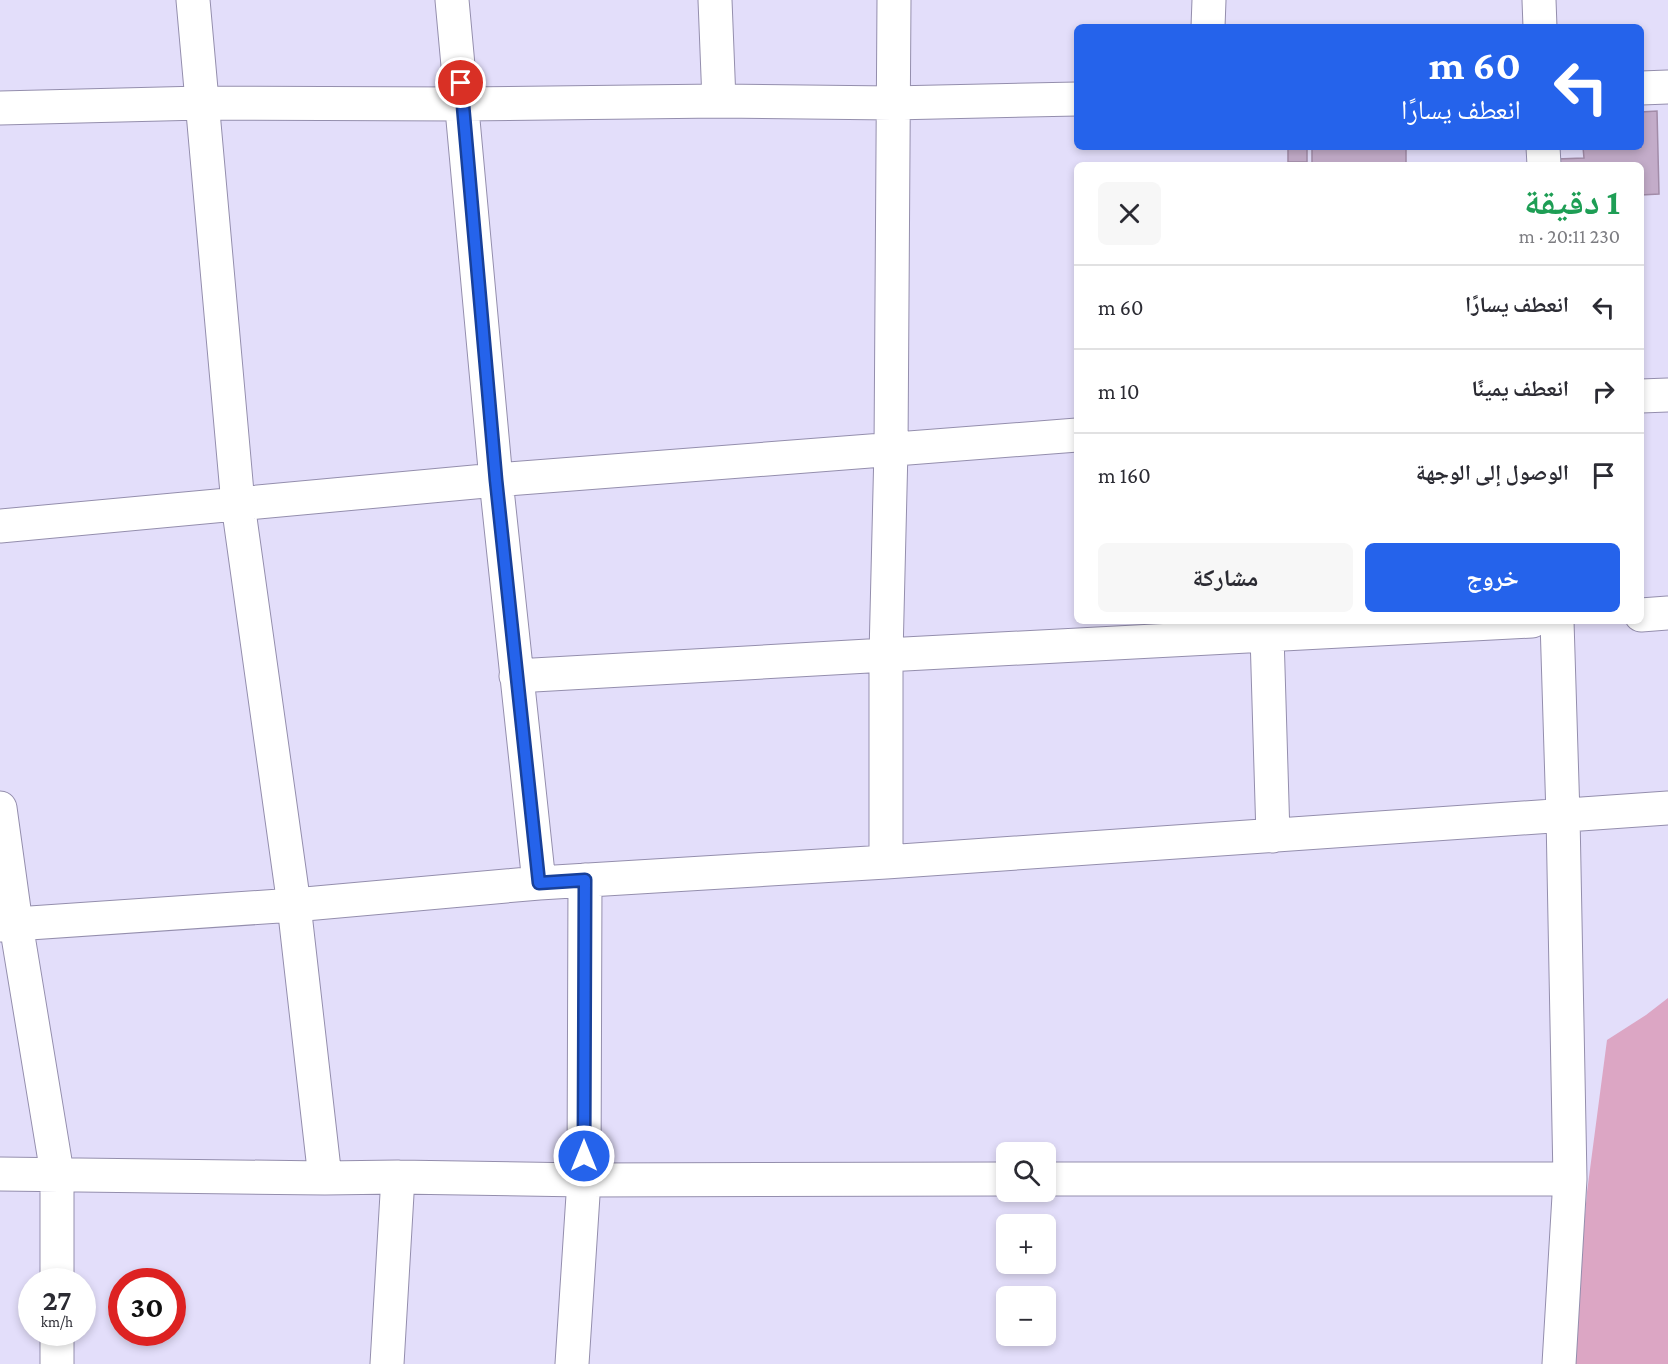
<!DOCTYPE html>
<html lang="ar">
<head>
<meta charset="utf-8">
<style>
	body { margin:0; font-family:"Crimson Pro","Noto Naskh Arabic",serif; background:#f7f7f7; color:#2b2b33; direction:rtl; height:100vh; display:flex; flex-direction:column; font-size:22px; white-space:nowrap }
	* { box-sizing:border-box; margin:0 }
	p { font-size:20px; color:#7c7c81 }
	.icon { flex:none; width:33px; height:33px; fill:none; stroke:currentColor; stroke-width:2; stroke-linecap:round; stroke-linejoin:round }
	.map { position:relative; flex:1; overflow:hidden; direction:ltr }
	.side { position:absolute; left:1074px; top:162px; width:570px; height:462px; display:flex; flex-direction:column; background:#fff; border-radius:9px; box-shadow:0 3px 9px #0003; direction:rtl }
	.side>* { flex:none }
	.top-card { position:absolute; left:1074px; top:24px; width:570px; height:126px; border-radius:9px; box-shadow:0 3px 9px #0003; direction:rtl; background:#2563eb; color:#fff; overflow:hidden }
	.controls { position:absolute; left:996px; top:1142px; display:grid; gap:12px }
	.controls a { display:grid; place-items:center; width:60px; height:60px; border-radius:9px; background:#fff; box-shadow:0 3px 9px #0003; font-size:30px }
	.speed { position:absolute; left:18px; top:1268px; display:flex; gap:12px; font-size:30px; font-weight:700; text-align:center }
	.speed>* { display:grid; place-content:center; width:78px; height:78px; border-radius:50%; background:#fff; box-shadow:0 3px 9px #0003; line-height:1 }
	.speed small { font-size:15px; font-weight:400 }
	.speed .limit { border:9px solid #d22; background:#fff; color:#111 }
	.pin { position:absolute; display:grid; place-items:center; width:51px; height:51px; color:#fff; margin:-26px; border:3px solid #fff; border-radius:50%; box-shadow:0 2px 6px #0007 }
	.me { position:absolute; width:66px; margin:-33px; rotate:0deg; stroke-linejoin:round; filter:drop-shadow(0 0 4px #0008) }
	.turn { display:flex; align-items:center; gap:21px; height:126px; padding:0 24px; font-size:27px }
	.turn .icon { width:78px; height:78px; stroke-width:2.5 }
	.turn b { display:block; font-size:42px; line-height:51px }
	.round { display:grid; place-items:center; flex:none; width:63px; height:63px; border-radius:9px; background:#f7f7f7 }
	.head { display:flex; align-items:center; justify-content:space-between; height:102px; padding:0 24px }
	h1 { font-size:36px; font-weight:700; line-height:45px; color:#1e9e55 }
	.button { display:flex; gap:12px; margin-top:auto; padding:12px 24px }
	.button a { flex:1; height:69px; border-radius:9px; background:#2563eb; color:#fff; font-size:24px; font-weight:700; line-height:69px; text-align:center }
	.button a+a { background:#f7f7f7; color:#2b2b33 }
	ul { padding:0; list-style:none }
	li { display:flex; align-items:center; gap:18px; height:84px; padding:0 24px; border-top:2px solid #e1e1e2 }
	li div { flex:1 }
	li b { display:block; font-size:22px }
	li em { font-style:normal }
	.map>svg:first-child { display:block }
</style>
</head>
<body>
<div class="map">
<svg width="1668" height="1364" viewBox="0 0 1668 1364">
	<rect width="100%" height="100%" fill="#e3defa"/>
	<path fill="#dca6c4" d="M1668 998V1364H1572L1587 1192 1607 1040 1646 1015Z"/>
	<path fill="#c3acc9" stroke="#a28ca8" stroke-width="1.5" d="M1657 111 1659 194 1641 195V165H1557V159L1584 158 1583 147H1641V112Z
		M1288 147H1307V162H1288Z
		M1312 147H1406V165H1312Z"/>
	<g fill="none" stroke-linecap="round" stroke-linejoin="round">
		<g stroke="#948ead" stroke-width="35">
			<path id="minor" d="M193 0 238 504 294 905 325 1178
				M452 0 496 480 539 883
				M715 0 719 101
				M1539 0 1540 27
				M1208 27 1209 0
				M1641 88 1668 87
				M0 108 202 103 463 104 719 101 892 103 1077 99
				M1543 147 1544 165
				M1641 396 1668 395
				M0 526 496 480 1077 435
				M1641 615 1668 613
				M1557 621 1563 816 1570 1179 1559 1364
				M1267 635 1273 836
				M516 676 886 655 1532 621
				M0 808 16 924 57 1173V1281
				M886 862V655L891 449 894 0
				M0 925 294 905 539 883 886 862 1668 808
				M0 1174 325 1178 398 1177 584 1180 1006 1179
				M1046 1179H1570
				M57 1332V1364
				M387 1364 398 1177
				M572 1364 584 1180 585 880"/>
		</g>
		<use href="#minor" stroke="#fff" stroke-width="33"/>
	</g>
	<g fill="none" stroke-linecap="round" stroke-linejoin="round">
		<g stroke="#184099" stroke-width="15">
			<path id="route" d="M461 83 496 480 539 883 585 880 584 1156"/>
		</g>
		<use href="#route" stroke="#2563eb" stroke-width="10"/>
	</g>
</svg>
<div class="controls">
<a><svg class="icon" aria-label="search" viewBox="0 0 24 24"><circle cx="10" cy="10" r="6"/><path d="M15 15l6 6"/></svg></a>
<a>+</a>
<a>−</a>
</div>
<div class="speed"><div>27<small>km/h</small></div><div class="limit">30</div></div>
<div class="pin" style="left:461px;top:83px;background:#d93025"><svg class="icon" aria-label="arrive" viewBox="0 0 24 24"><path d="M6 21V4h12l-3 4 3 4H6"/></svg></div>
<svg class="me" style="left:584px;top:1156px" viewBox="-20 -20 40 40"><circle r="17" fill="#2563eb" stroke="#fff" stroke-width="3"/><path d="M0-11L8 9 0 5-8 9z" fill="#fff"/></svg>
<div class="top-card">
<div class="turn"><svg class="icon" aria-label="left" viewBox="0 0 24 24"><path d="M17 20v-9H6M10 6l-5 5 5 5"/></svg><div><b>60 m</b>انعطف يسارًا</div></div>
</div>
<section class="side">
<div class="head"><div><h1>1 دقيقة</h1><p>230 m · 20:11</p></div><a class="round"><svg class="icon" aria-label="close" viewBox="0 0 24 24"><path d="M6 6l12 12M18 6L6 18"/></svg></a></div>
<ul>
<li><svg class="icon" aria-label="left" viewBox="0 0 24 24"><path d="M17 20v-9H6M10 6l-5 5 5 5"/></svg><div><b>انعطف يسارًا</b></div><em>60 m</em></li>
<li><svg class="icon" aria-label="right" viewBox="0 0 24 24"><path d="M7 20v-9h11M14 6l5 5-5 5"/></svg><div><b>انعطف يمينًا</b></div><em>10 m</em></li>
<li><svg class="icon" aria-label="arrive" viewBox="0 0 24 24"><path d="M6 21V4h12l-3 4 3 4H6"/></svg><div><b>الوصول إلى الوجهة</b></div><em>160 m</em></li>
</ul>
<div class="button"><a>خروج</a><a>مشاركة</a></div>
</section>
</div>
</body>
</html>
